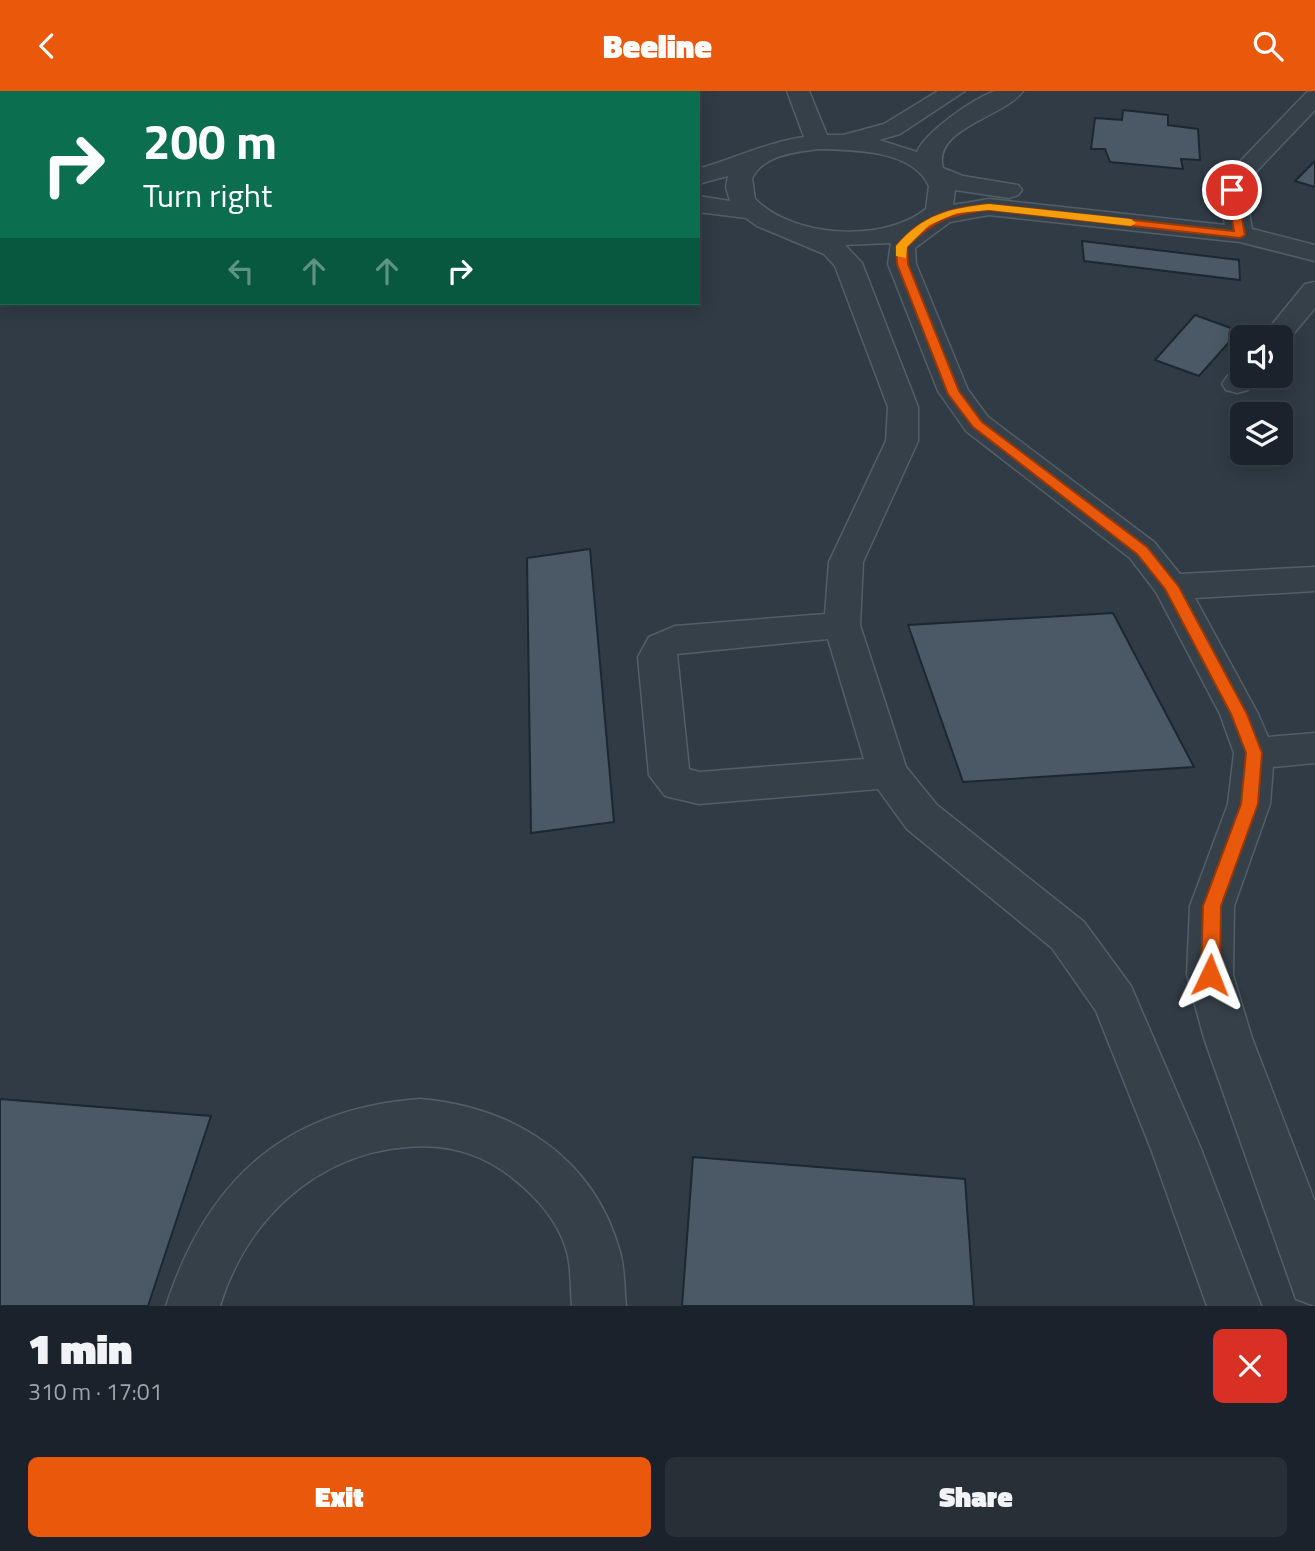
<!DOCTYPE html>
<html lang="en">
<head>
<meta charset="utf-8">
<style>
	body { margin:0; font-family:"Titillium Web",sans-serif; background:#272f37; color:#f1f3f6; height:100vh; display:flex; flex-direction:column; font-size:26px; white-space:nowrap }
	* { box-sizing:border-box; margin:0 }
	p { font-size:23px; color:#9fa4a9 }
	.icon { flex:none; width:38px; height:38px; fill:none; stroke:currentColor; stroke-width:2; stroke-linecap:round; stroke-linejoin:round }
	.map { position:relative; height:1215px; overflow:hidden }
	.details { display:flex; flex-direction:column; background:#1a222b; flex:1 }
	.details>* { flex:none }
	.top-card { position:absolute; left:0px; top:0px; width:700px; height:214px; box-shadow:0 4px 18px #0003,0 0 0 2px #383f47; background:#0b6e4f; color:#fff; overflow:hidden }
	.fabs { position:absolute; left:1230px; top:234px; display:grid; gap:14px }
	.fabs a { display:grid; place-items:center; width:63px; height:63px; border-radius:10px; background:#1a222b; box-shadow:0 4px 18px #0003,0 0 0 2px #383f47; font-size:35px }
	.pin { position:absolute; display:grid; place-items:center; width:60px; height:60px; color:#fff; margin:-30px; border:4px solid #fff; border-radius:50%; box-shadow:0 2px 7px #0007 }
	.me { position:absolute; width:77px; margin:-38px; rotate:2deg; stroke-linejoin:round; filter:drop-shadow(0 0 5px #0008) }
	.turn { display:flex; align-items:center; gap:24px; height:147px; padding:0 28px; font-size:32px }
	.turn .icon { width:91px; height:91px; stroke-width:2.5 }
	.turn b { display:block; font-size:49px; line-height:60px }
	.lanes { display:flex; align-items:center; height:66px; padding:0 28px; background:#0003; justify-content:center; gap:35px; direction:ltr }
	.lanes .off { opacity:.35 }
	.round { display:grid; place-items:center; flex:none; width:74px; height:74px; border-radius:10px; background:#272f37 }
	.summary { display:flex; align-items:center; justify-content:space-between; height:119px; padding:0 28px }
	h1 { font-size:42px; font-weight:800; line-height:52px }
	.button { display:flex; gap:14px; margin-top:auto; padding:14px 28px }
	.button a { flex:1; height:80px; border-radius:10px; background:#ea580c; color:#fff; font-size:28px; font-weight:800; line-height:80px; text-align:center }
	.button a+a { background:#272f37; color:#f1f3f6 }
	header { display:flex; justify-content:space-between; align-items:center; height:91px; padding:0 28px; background:#ea580c; color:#fff; font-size:32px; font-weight:800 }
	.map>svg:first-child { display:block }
</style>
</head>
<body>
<header><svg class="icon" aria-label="back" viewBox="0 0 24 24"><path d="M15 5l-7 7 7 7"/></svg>Beeline<svg class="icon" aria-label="search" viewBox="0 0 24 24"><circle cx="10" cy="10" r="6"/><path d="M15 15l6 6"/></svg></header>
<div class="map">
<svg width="1315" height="1215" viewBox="0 0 1315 1215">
	<rect width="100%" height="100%" fill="#222e39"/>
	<path fill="#303b46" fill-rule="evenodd" d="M0 0H1315V1215H0ZM2 2H698V212H2ZM1242 247H1281V285H1242ZM1242 324H1281V362H1242Z"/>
	<path fill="#4a5965" stroke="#1d2730" stroke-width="2" d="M1123 19 1168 24V34L1198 38 1200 69 1181 68 1183 78 1110 71 1105 58H1091L1095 27 1122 29Z
		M1315 70V96L1295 90Z
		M1082 150 1239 169 1240 189 1084 170Z
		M1195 224 1239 240 1199 285 1155 269Z
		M590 458 614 731 531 742 527 467Z
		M1113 522 1194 676 963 691 908 534Z
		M0 1008 211 1025 148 1215H0Z
		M693 1066 965 1088 974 1215H682Z"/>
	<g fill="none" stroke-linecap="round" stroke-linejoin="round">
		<g stroke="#535e67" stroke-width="3">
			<path id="minor" d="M0 0H20L2 2V7Z
				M238 0H261L237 2Z
				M787 0H809L827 44H843L884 33 938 0H965L900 43 879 49 917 61C925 41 974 7 995 0 1003 0 1015 0 1023 0 1005 26 932 37 943 77L963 85 1018 94 1022 99 1018 104 1009 107 955 99 953 114 989 108 1225 134 1219 99 1227 84 1307 1 1315 0V19L1250 87 1245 99 1252 138 1315 154V170L1240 151 989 124 950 131 915 157 916 173 968 299 988 326 1154 451 1180 483 1315 476V500L1195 507 1258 623 1268 646 1315 642V672L1273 676 1270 713 1234 815 1233 884 1252 947 1315 1111V1215L1296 1208 1204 947 1187 884 1190 815 1228 713 1234 662 1220 623 1156 501 1130 467 966 340 938 300 888 173 891 152 845 154 862 172 918 316V350L863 471 860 534 906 676 937 714 1084 831 1131 895 1201 1058 1261 1215H1207L1151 1058 1096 920 1052 857 907 738 878 698 699 713 665 705 649 684 638 566 649 546 675 535 825 523 829 471 886 350 888 316 835 175 824 163 757 135 746 127 698 121V105L730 110 726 96 728 85 698 93V78C734 68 767 51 804 46ZM818 58C852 59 912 58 929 95L926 118C884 152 794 147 755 108L752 87C764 64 795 61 818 58ZM828 548 864 668 699 681 689 678 677 563Z
				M0 139H2V155H0Z
				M1315 191V217L1285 253 1281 254V247H1261L1305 193Z
				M1242 276V285H1258L1248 299 1237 302 1226 299 1222 293C1228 284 1231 279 1242 276Z
				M420 1008C514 1016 594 1066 620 1161 625 1179 624 1197 626 1215H572C570 1194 572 1172 564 1152 555 1127 535 1105 515 1089 484 1063 448 1052 407 1056 316 1063 246 1129 220 1215H166C207 1089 285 1018 420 1008Z"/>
		</g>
		<use href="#minor" fill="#364049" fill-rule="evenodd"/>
	</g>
	<path fill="#ea580c" stroke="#983908" stroke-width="2" d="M1232 96 1237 99 1245 144 1240 147 989 119C950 123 935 128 907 156L908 173 959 300 982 331 1147 456 1179 496 1247 623 1262 662 1258 713 1221 815 1220 884 1217 890H1203L1201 884 1203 815 1241 713 1246 662 1231 623 1165 498 1137 463 973 336 948 303 897 173 896 155C922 124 950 117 989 113L1234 140 1227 99Z"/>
	<path fill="#f59e0b" d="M989 113 1131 128 1136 132 1131 135 989 119 957 122 929 134 907 156 906 167 896 165V155C922 124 950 117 989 113Z"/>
</svg>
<div class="fabs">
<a><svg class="icon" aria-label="sound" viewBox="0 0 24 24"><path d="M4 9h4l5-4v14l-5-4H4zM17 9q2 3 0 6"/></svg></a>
<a><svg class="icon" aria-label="layers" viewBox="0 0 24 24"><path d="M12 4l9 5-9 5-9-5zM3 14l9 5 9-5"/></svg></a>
</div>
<div class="pin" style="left:1232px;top:99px;background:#d93025"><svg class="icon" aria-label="arrive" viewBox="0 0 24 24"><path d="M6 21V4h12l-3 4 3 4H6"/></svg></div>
<svg class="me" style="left:1210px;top:884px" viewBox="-20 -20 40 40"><path d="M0-17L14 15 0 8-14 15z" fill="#ea580c" stroke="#fff" stroke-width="4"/></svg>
<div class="top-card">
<div class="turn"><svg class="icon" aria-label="right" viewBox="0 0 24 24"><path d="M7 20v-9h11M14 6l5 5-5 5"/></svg><div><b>200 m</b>Turn right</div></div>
<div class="lanes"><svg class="icon off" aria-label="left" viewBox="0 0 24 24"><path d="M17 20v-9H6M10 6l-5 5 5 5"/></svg><svg class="icon off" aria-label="ahead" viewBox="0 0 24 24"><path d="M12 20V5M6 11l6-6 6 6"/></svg><svg class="icon off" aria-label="ahead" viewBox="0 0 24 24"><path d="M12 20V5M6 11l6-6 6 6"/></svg><svg class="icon" aria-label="right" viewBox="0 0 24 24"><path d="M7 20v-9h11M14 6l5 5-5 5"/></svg></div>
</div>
</div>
<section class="details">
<div class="summary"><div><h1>1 min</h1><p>310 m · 17:01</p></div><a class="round" style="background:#d93025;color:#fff"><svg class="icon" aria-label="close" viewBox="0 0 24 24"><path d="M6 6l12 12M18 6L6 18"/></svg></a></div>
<div class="button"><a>Exit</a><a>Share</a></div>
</section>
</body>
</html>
